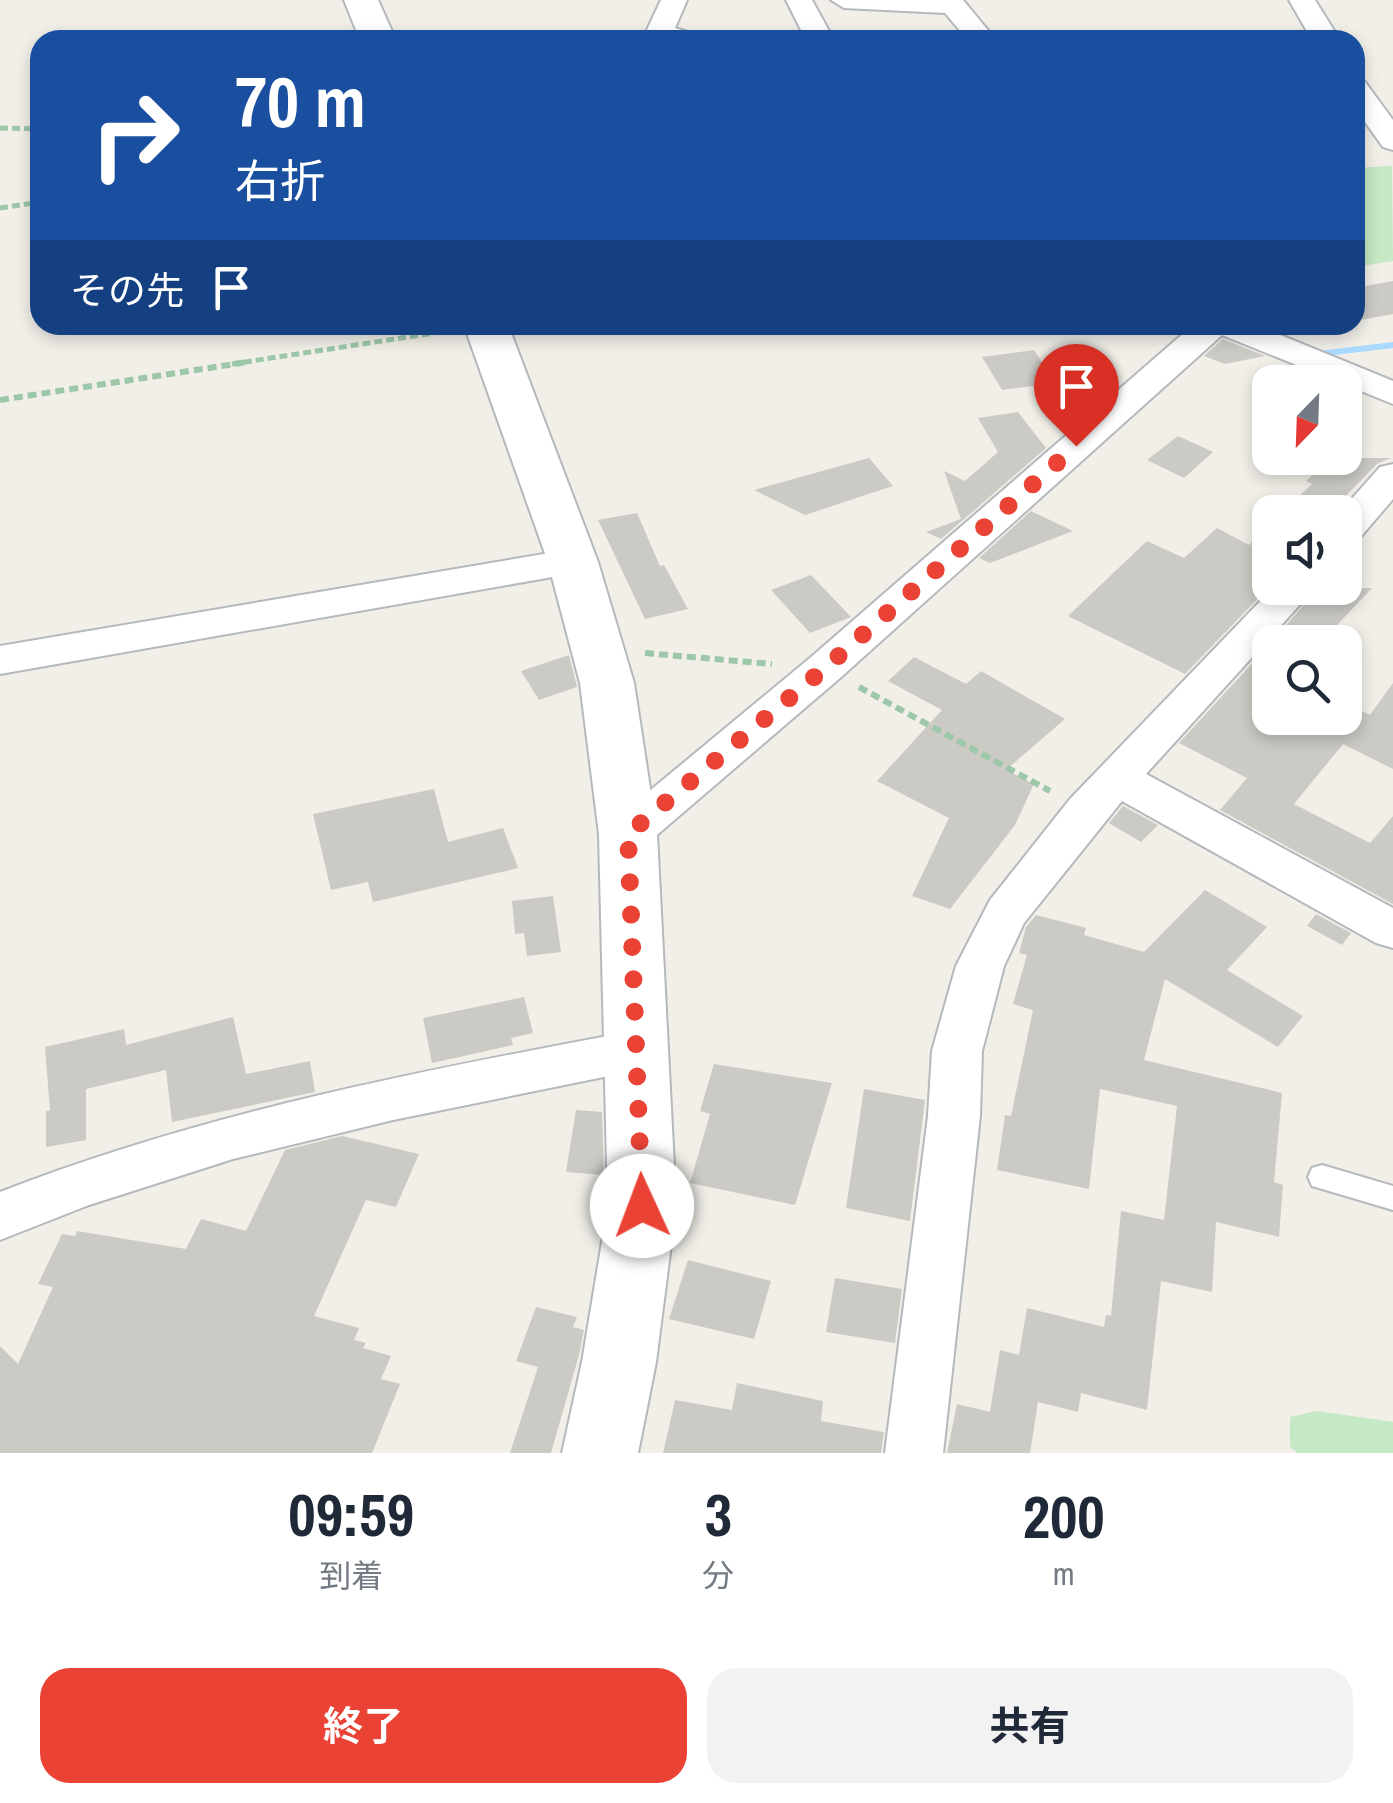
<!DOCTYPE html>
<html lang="ja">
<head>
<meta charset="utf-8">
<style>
	body { margin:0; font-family:"Archivo Narrow","Noto Sans JP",sans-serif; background:#f2f2f3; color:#1f2937; height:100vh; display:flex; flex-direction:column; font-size:38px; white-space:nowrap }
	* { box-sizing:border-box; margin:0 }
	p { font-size:32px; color:#747a83 }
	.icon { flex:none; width:55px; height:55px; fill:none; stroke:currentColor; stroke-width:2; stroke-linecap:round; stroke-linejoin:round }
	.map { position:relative; height:1453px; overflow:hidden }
	.details { display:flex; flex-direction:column; background:#fff; flex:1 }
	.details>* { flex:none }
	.banner { position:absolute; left:30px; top:30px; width:1335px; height:305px; border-radius:30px; box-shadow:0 5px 15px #0003; background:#1a4fa0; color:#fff; overflow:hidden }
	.needle { width:65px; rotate:203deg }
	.fabs { position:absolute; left:1252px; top:365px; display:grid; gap:20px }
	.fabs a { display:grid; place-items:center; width:110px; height:110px; border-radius:20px; background:#fff; box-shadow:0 5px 15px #0003; font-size:50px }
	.pin { position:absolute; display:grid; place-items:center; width:85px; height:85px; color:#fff; margin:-102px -42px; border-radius:50% 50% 50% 0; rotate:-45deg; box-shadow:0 0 10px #0007 }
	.pin .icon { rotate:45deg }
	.me { position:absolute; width:110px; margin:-55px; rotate:358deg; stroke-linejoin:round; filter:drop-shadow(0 0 8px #0008) }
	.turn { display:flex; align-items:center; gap:35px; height:210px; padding:0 40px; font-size:45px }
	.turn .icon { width:130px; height:130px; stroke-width:2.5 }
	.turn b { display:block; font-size:70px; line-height:85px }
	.then { display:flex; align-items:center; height:95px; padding:0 40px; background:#0003; gap:20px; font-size:38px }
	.eta { display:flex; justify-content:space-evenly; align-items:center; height:170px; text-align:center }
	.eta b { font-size:60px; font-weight:700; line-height:70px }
	.action { display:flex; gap:20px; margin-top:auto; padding:20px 40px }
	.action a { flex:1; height:115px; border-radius:30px; background:#ea4335; color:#fff; font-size:40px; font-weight:700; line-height:115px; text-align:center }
	.action a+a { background:#f2f2f3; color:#1f2937 }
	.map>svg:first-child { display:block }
</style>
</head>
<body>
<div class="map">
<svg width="1393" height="1453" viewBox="0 0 1393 1453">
	<rect width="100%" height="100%" fill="#f1efe8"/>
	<path fill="#c5e8c5" d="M1392 166 1393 261 1355 267V168Z
		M1317 1411 1393 1422V1453H1298L1290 1447V1417Z"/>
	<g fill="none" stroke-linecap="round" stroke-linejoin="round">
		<path fill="#aadaff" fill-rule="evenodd" d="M1393 342V348L1318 357 1313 354 1318 351Z"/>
	</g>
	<path fill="#cccac5" d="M1393 281V314L1355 321V288Z
		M1223 339 1265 356 1225 364 1204 356Z
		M1034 350 1055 383 1002 390 982 357Z
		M1018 412 1046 448 941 539 926 532 961 519 944 471 965 481 998 452 978 418Z
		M1178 436 1213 452 1184 478 1147 460Z
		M869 458 893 486 805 515 754 490Z
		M1332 458H1391L1377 464 1330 512H1282L1312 484 1306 481Z
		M1031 511 1073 531 990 563 979 558Z
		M637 513 660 566 664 565 688 609 645 619 598 520Z
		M1270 524V586L1185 674 1068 616 1147 541 1184 558 1217 528 1249 545Z
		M811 575 851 617 810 633 771 590Z
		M1319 588H1372L1321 642H1271Z
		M569 655 577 687 539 700 521 671Z
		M914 657 966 684 981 671 1065 719 1006 770 1034 784 1015 825 950 909 912 896 949 818 877 781 942 710 888 681Z
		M1256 659 1270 666V718H1345V702L1370 715 1393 683V769L1343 744 1294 804 1370 843 1393 816V904L1220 810 1247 778 1179 743Z
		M434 789 448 842 503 828 518 868 373 902 368 882 331 890 313 814Z
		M1123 806 1158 825 1141 842 1109 823Z
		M1205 890 1267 927 1227 970 1303 1016 1278 1047 1165 979 1144 1060 1282 1093 1274 1182 1283 1185 1279 1237 1216 1222 1212 1292 1161 1281 1147 1410 1081 1393 1078 1412 1038 1402 1030 1453H947L957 1404 990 1412 1000 1350 1019 1355 1027 1308 1104 1327 1106 1315 1111 1316 1121 1211 1164 1220 1177 1106 1100 1089 1089 1189 997 1170 1005 1115 1011 1116 1033 1010 1013 1004 1027 955 1019 953 1026 927 1036 915 1086 928 1084 935 1144 952Z
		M553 896 561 952 527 956 524 933 515 934 512 901Z
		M1316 914 1351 933 1342 945 1307 926Z
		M524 997 533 1033 511 1038 513 1045 432 1063 423 1018Z
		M233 1017 246 1074 310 1061 315 1092 172 1122 166 1070 86 1089V1140L46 1147V1111L50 1110 45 1047 124 1029 126 1045Z
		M714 1064 832 1083 795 1205 690 1183 710 1114 700 1111Z
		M864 1089 925 1100 910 1221 846 1208Z
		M576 1110 602 1112 604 1175 566 1172Z
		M342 1136 419 1154 396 1207 366 1200 314 1316 359 1328 354 1340 366 1343 363 1348 391 1356 381 1379 400 1384 372 1453H0V1346L18 1364 53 1287 38 1284 62 1234 75 1236 77 1231 186 1249 201 1219 246 1231 285 1150Z
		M688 1260 771 1281 754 1339 669 1319Z
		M835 1278 902 1289 895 1343 826 1332Z
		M536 1307 577 1317 573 1327 584 1330 579 1355 551 1453H510L538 1367 516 1361Z
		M737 1383 823 1401 821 1421 884 1432 881 1453H663L675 1400 732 1410Z"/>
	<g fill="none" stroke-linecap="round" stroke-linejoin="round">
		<g stroke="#b5b8bc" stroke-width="4">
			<path id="service" d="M1322 1165 1393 1186V1210L1312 1186 1308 1177 1312 1168Z"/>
		</g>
		<g stroke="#b5b8bc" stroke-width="4">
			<path id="minor" d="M661 0H687L675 28 694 34 698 40 650 38 646 32Z
				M786 0H812L834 40H806Z
				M831 0H963L996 40H968L945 13 844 8Z
				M1289 0H1315L1340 40H1312Z
				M1355 79 1365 82 1393 120V150L1383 147 1355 108Z
				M1193 325H1256L1393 381V404L1222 335 840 678 644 846 628 851 612 846 606 834 612 822 810 658Z
				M1393 464V499L1358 540 1345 543V512H1340L1380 467Z
				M573 549 587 553 592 562 587 571 0 674V646Z
				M1273 588H1315L1146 774 1393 908V948L1376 943 1122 801 1024 923 1004 966 982 1051 980 1116 943 1453H885L928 1116 932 1051 956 966 990 900 1070 799Z
				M635 1031 653 1037 660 1052 653 1067 393 1120 233 1159 89 1205 0 1240V1192C206 1112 419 1071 635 1031Z"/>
		</g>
		<g stroke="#b5b8bc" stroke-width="4">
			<path id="tertiary" d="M344 0H378L396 40H360Z
				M464 325H508L598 562 634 683 657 834 676 1206 656 1362 638 1453H562L582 1362 608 1206 599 834 580 683 548 562Z"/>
		</g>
		<path stroke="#9cc7a9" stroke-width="5" stroke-dasharray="8 4" stroke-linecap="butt" d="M0 128 40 129
			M0 208 40 202
			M232 364 447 331"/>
		<path stroke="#9cc7a9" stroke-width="6" stroke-dasharray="9 5" stroke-linecap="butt" d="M0 400 248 362
			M645 653 772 664
			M859 687 1050 791"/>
		<use href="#service" fill="#fff" fill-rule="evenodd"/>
		<use href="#minor" fill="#fff" fill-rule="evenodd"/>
		<use href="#tertiary" fill="#fff" fill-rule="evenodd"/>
	</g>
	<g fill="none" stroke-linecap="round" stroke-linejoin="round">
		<path stroke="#ea4335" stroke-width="18" stroke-dasharray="0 32.4" d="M642 1206 628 834 825 668 1076 446"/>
	</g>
</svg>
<div class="fabs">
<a><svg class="needle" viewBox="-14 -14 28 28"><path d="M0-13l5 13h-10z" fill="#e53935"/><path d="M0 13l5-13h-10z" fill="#747a83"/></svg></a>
<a><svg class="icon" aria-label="sound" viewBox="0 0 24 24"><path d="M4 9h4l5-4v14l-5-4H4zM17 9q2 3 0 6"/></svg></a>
<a><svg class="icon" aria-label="search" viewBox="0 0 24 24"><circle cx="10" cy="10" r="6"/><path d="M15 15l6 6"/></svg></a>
</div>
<div class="pin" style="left:1076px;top:446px;background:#d93025"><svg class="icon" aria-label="arrive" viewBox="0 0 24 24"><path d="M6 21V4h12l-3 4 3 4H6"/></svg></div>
<svg class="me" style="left:642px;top:1206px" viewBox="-20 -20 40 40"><circle r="19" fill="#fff"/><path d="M0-13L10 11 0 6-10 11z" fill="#ea4335"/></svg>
<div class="banner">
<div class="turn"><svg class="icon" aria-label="right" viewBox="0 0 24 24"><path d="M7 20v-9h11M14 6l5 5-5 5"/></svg><div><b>70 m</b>右折</div></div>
<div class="then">その先<svg class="icon" aria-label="arrive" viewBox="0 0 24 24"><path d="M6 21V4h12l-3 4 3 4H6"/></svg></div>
</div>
</div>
<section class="details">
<div class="eta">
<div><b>09:59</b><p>到着</p></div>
<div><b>3</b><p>分</p></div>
<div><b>200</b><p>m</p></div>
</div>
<div class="action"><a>終了</a><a>共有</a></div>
</section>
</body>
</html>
